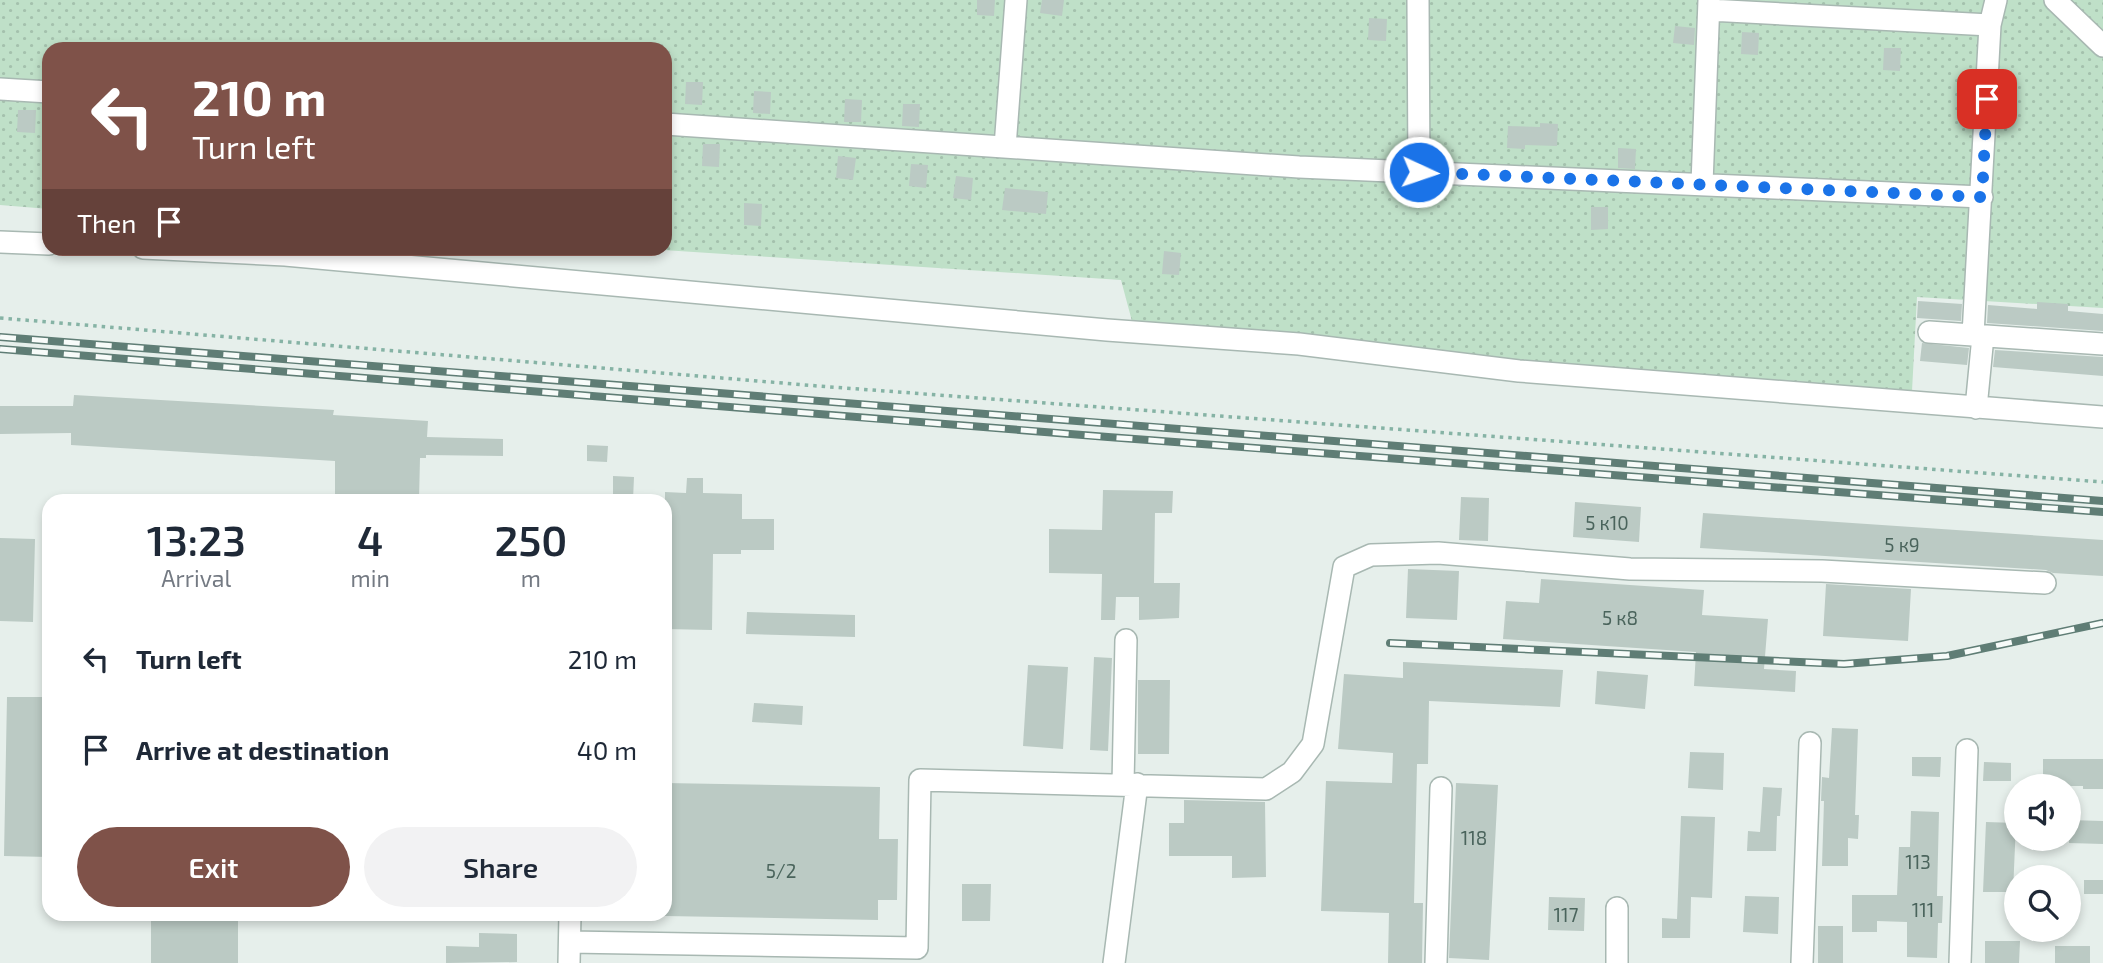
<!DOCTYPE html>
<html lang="en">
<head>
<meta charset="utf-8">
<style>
	body { margin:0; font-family:"Exo 2",sans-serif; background:#f2f2f3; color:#1f2937; height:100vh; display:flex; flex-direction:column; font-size:26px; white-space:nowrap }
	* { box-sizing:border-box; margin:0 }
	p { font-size:23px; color:#747a83 }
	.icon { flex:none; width:38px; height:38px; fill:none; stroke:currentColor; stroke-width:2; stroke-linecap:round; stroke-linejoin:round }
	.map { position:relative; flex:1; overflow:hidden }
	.side { position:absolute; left:42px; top:494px; width:630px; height:427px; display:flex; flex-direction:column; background:#fff; border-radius:21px; box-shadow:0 4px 10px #0003 }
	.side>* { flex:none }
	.top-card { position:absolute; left:42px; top:42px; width:630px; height:214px; border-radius:21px; box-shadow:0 4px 10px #0003; background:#7f5249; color:#fff; overflow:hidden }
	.fabs { position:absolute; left:2004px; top:774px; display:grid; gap:14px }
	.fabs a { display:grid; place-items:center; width:77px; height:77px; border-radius:50%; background:#fff; box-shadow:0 4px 10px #0003; font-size:35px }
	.pin { position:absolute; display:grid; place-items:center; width:60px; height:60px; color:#fff; margin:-30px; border-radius:14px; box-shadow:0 4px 10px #0006 }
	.me { position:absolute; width:77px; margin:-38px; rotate:93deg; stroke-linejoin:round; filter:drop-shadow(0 0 5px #0008) }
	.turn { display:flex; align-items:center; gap:24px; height:147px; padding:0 35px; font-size:32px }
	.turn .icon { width:91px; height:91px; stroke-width:2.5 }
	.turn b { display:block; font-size:49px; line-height:60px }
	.then { display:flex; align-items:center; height:66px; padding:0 35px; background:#0003; gap:14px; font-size:26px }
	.eta { display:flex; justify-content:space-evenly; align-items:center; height:119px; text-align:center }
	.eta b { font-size:42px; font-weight:600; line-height:49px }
	.button { display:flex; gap:14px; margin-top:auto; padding:14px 35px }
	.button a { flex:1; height:80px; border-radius:42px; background:#7f5249; color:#fff; font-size:28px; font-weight:600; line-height:80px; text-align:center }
	.button a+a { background:#f2f2f3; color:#1f2937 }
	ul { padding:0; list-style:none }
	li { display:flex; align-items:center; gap:21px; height:91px; padding:0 35px }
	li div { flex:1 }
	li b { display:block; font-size:26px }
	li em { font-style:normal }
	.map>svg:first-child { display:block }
</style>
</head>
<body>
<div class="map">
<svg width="2103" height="963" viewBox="0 0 2103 963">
	<defs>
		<pattern id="park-dots" width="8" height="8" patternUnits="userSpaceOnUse" patternTransform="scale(1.75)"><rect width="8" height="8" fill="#bfe0c8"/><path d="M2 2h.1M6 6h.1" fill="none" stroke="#a4c1ad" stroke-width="1.8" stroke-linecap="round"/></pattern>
	</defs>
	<rect width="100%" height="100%" fill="#e6efeb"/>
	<path fill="url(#park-dots)" d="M0 0H2103V308L1917 297 1912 391 1137 340 1121 280 648 249 665 248V49H49V209L0 205Z"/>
	<path fill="#bbcac4" d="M977 0H995L994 16 977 15Z
		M1042 0H1064L1062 16 1040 13Z
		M1369 18 1387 19 1386 41 1368 40Z
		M1675 26 1695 28 1694 45 1673 43Z
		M1742 32 1759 33 1758 55 1741 54Z
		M1884 48H1901L1900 71 1883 70Z
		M686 82H703L702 105 685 104Z
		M754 91 771 92 770 114 753 113Z
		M845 99 862 100 861 122H844Z
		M903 104H920L919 127 902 126Z
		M18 110H36L35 133 17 132Z
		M1540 123 1558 124 1557 146 1525 145V149L1507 148 1508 126 1540 127Z
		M703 144H720L719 167 702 166Z
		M1618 148 1636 149 1635 169 1618 168Z
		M838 156 856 158 853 180 836 178Z
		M911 164 928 165 926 188 909 186Z
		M956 176 973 178 971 200 953 198Z
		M1005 188 1048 192 1046 214 1002 210Z
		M744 203 762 204 761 226 744 225Z
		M1591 207H1608V229L1591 230Z
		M1164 251 1181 253 1179 275 1162 274Z
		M1918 301 1962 304 1961 321 1917 318Z
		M2037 302 2068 304V311L2103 314V331L1987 323 1988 305 2037 309Z
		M1922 343 1969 348 1967 365 1920 361Z
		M1995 350 2103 357V376L1993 367Z
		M74 395 334 410 333 415 428 421 427 437 503 439V456L426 455V458H420L419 500H335V461L71 445V433L0 434V406H73Z
		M587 445 608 446 607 462 587 461Z
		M613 476 634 477 633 500H613Z
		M687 478H703V493L742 494V519H774V550H741V554H713L712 630 665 629V492L686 493Z
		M1103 490 1173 491 1172 513H1155L1154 583H1180L1179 618 1139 620V597H1116L1115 620H1101L1102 574 1049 573V529L1102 530Z
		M1461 497 1489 498 1488 541 1459 540Z
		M1575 502 1641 507 1639 542 1573 537Z
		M1703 513 2103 540V576L2053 573 2046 570 1700 548Z
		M0 538 35 539 33 622 0 621Z
		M1408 569 1459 571 1457 620 1406 618Z
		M1541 579 1704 590 1702 615 1768 619 1764 669 1796 671 1795 692 1694 686 1696 652 1503 639 1506 601 1539 603Z
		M1826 584 1911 589 1908 641 1823 636Z
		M747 612 855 615V637L746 634Z
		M1094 657 1112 658 1108 751 1090 750Z
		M1403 662 1563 670 1560 707 1429 701 1428 764H1417L1414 903H1423L1422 963H1388L1389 913 1321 911 1326 781 1392 783 1393 753 1338 749 1344 674 1403 678Z
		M1028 665 1068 667 1063 749 1023 746Z
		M1597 671 1648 675 1645 709 1595 704Z
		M1138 680H1170L1169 754H1138Z
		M7 697H49V857L4 856Z
		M754 703 803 706 802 725 752 722Z
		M1832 728 1858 729 1855 815H1859L1858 839 1848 838V866H1822L1824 801H1821L1822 777 1829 778Z
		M1690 752 1724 753 1723 790 1688 788Z
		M1912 757H1941L1940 777 1912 776Z
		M2043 759H2103V789H2083V786H2043Z
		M1984 762 2011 763V781H1983Z
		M665 783 880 787 879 839H898L897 900H878V920L665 916Z
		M1456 783 1498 785 1489 960 1449 958Z
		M1763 787 1782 788 1780 816H1777L1776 851H1747L1748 831 1760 832Z
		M1184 800 1265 802 1266 877 1232 878V856H1169V823H1184Z
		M1911 811 1939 812 1937 896H1943L1942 923H1938L1937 958 1907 957V922L1877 921V932H1852V895H1897L1899 847H1910Z
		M1681 816 1715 817 1712 898 1691 897 1690 938H1662V918L1677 919Z
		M2069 820 2103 821V844L2069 843Z
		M1986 822 2016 823 2013 892H1983Z
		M2084 880H2103V894H2084Z
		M962 884H991L990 921H962Z
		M1745 896 1779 897 1778 934 1743 932Z
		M1549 897 1585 898 1584 931 1548 930Z
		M151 914H238V963H151Z
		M1818 926H1843V963H1818Z
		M479 933 517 934V962L446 963V946L479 947Z
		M1985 941H2020L2019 963H1985Z
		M2055 946H2090V963H2055Z"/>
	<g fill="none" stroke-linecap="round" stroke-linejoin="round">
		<g stroke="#a8b8b2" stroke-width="24">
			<path id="minor" d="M1418 0 1419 172
				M2055 0 2103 46
				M1709 10 1990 25
				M0 89 49 92
				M665 124 1299 167 1982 197
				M1005 147 1016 0
				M1702 184 1709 0
				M0 242 49 244
				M143 248 285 255 1107 330 1299 344 1519 371 2103 417
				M1929 332 2103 344
				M1973 335 1990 25 1996 0
				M1976 408 1983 336
				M1123 784 1126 640
				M570 942 917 948 920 780 1266 789 1292 772 1313 744 1344 567 1371 555 1438 553 1630 569 1822 571 2045 583
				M569 963 570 914
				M1114 963 1137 784
				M1436 963 1441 788
				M1617 963V908
				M1802 963 1810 743
				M1960 963 1967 750"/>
		</g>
		<path stroke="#86b3a5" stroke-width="3.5" stroke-dasharray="3.5 5" stroke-linecap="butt" d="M0 318 818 386 2103 482"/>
		<use href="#minor" stroke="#fff" stroke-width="21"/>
		<g stroke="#5f7d75" stroke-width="8">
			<path id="rail" d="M0 337 2103 501
				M0 349 1108 437 2103 512
				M1390 643 1844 664 1947 656 2103 623"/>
		</g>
		<use href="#rail" stroke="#f7fbf9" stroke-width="5" stroke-dasharray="16" stroke-linecap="butt"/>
	</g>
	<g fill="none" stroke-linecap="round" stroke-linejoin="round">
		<path stroke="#1a73e8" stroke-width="12" stroke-dasharray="0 21.6" d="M1419 172 1982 197 1987 99"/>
	</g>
	<g text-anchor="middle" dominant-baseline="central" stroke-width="5" stroke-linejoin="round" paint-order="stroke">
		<g font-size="19" fill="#4a645c">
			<text x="1607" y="522">5 к10</text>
			<text x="1902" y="544">5 к9</text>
			<text x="1620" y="617">5 к8</text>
			<text x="1474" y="837">118</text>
			<text x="1918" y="861">113</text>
			<text x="781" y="870">5/2</text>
			<text x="1923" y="909">111</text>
			<text x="1566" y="914">117</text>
		</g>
	</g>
</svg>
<div class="fabs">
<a><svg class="icon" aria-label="sound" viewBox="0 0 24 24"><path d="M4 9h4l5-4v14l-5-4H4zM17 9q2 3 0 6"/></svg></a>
<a><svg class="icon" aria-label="search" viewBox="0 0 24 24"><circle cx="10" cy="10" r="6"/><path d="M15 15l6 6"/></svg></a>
</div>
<div class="pin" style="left:1987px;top:99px;background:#d93025"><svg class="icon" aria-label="arrive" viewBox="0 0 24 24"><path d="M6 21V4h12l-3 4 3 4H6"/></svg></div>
<svg class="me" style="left:1419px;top:172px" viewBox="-20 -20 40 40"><circle r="17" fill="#1a73e8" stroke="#fff" stroke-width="3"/><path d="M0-11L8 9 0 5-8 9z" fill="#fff"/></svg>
<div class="top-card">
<div class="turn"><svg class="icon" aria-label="left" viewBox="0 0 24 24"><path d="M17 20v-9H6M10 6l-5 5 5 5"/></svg><div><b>210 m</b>Turn left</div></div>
<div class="then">Then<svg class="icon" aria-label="arrive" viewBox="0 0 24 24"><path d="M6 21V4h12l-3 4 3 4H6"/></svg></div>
</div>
<section class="side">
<div class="eta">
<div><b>13:23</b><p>Arrival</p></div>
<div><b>4</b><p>min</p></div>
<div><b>250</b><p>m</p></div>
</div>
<ul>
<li><svg class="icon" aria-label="left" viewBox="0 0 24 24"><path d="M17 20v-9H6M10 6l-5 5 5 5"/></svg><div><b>Turn left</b></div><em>210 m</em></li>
<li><svg class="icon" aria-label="arrive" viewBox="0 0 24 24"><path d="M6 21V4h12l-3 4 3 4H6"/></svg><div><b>Arrive at destination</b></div><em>40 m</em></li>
</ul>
<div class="button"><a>Exit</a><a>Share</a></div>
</section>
</div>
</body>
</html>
